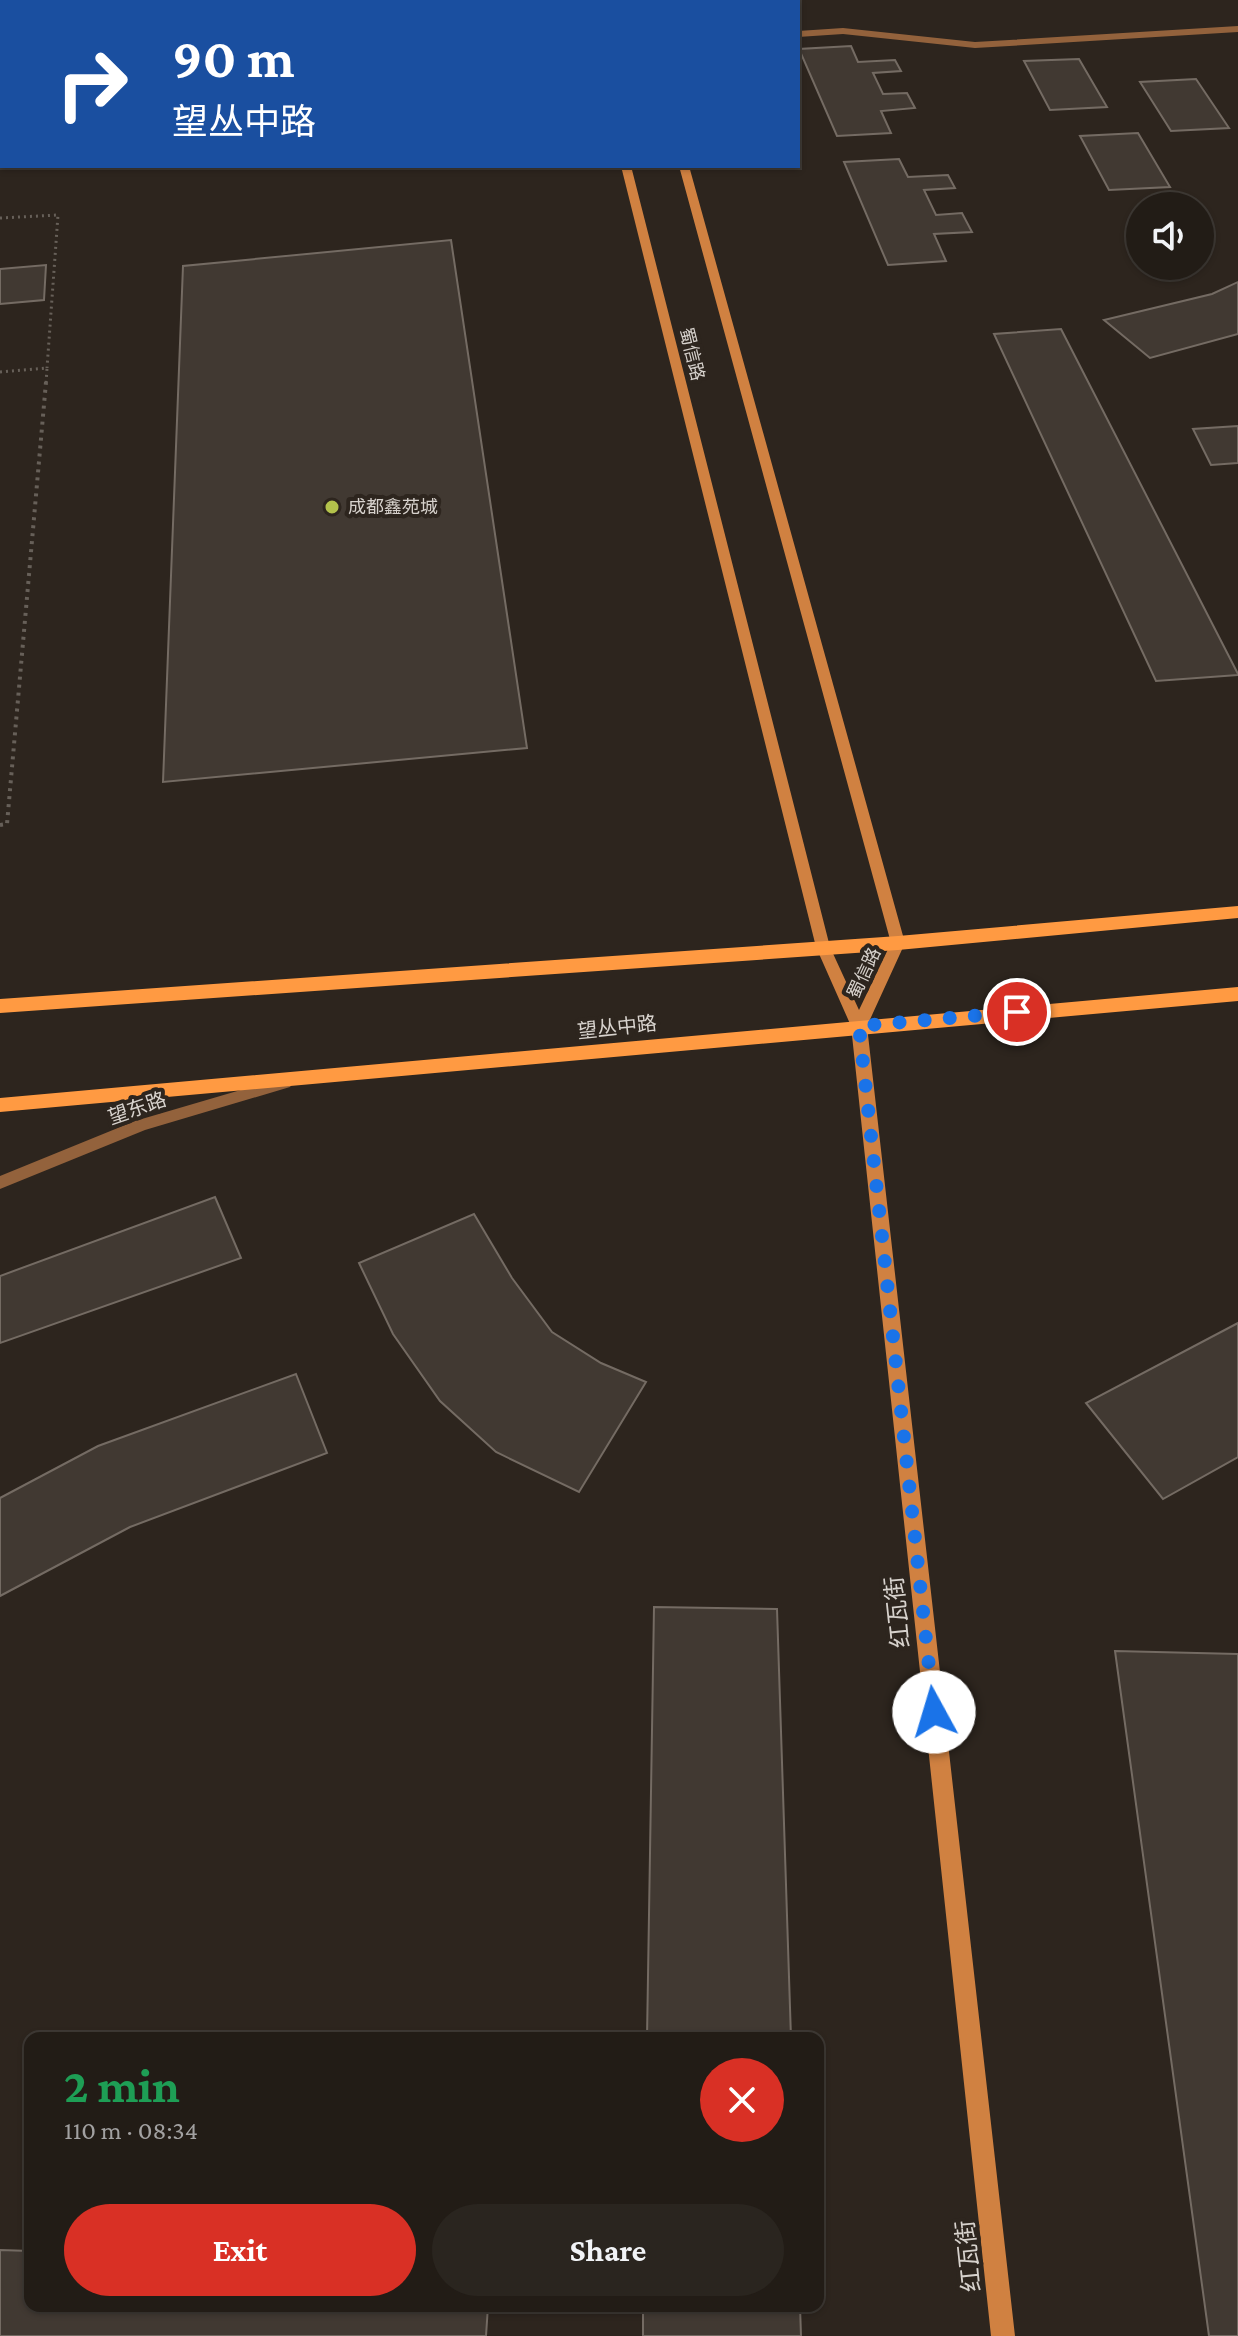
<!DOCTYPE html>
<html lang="en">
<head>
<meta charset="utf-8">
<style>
	body { margin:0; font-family:"Crimson Pro","Noto Sans SC",serif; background:#2a251f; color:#f1f3f6; height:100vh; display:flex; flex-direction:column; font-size:30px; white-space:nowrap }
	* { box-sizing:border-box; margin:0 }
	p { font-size:26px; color:#a2a1a1 }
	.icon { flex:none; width:44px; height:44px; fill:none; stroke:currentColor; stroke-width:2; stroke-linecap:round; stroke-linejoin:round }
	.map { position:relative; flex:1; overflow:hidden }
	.sheet { position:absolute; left:24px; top:2032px; width:800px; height:280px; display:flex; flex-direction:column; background:#221c16; border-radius:16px; box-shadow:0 2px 6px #0004,0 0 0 2px #3f3a35 }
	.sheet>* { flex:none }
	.guide { position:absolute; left:0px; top:0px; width:800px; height:168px; box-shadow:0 2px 6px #0004,0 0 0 2px #3f3a35; background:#1a4fa0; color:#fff; overflow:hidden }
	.tools { position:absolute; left:1126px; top:192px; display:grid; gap:16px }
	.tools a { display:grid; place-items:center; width:88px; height:88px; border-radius:50%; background:#221c16; box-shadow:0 2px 6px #0004,0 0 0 2px #3f3a35; font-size:40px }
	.pin { position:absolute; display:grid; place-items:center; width:68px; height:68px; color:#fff; margin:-34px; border:4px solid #fff; border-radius:50%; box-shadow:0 2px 8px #0007 }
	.me { position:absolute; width:88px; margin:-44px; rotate:354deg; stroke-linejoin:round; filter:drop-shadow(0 0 6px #0008) }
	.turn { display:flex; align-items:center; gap:28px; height:168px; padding:0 40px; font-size:36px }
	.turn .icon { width:104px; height:104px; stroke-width:2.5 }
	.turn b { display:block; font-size:56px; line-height:68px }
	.round { display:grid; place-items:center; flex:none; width:84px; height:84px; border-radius:42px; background:#2a251f }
	.headline { display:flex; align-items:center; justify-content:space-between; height:136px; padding:0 40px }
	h1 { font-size:48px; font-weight:700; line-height:60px; color:#1e9e55 }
	.primary-button { display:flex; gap:16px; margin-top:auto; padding:16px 40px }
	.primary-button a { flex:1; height:92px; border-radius:48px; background:#d93025; color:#fff; font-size:32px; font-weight:700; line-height:92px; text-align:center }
	.primary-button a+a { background:#2a251f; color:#f1f3f6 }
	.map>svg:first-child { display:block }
</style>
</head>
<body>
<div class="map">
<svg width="1238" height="2336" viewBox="0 0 1238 2336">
	<rect width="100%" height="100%" fill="#2d251e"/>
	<path fill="#413932" stroke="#746b63" stroke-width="2" d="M851 46 858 62 895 60 901 71 873 73 883 94 907 93 915 108 881 111 891 133 837 136 799 49Z
		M1079 59 1107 107 1050 110 1024 61Z
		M1196 79 1229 128 1171 131 1140 82Z
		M1138 133 1170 187 1109 190 1080 136Z
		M899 159 908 177 948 175 955 188 924 190 936 215 962 213 972 232 934 234 946 261 888 265 844 162Z
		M451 240 527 748 163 782 183 266Z
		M46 265 44 300 0 304V269Z
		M1238 282V334L1150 358 1104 320 1212 294Z
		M1061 329 1238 674V675L1156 681 994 334Z
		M1238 426V463L1211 465 1193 429Z
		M215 1197 241 1258 0 1343V1276Z
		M474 1214 512 1278 552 1332 601 1363 646 1382 579 1492 496 1452 440 1401 393 1334 359 1263Z
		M1238 1323V1457L1163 1499 1086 1403Z
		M296 1374 327 1453 130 1527 0 1596V1498L98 1446Z
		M654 1607 777 1609 791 2038H647Z
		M1115 1651 1238 1654V2336H1209Z
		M0 2250 30 2251V2306H488L486 2336H0Z
		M643 2306H800L801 2336H643Z"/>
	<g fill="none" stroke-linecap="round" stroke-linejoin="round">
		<path stroke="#676059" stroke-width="3" stroke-dasharray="2 4" stroke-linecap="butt" d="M0 218 58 215 47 368
			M0 372 47 368 46 384"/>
		<path stroke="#676059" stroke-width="4" stroke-dasharray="3 5" stroke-linecap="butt" d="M0 825 7 824 46 382"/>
		<path fill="#93623c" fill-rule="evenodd" d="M1238 26V32L975 48 843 34 798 37V31L843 28 975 42Z
			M0 114H2V120H0Z
			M285 1077 290 1079 293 1083 290 1087 145 1130 0 1189V1176L135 1121Z"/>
		<path fill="#d08141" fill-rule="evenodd" d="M579 0H587V2H579Z
			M631 0H639L640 2H632Z
			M621 166H631L830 947 859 1010 891 943 679 166H689L905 943 867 1026 1015 2336H991L851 1026 816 947Z"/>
		<path fill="#ff9a42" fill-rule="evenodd" d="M1238 906V918L898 950 0 1013V999L898 936Z
			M1238 987V1001L0 1112V1098Z"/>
	</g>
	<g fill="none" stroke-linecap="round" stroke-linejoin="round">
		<path stroke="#1a73e8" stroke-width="14" stroke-dasharray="0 25.2" d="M934 1712 859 1026 1017 1012"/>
	</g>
	<circle fill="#b3c24b" stroke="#2d251e" stroke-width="3" cx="332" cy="507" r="8"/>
	<g text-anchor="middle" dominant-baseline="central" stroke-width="8" stroke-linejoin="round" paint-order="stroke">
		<g font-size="18" fill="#d7d2cd" stroke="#2d251e">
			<text transform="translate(692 354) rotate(76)">蜀信路</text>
			<text transform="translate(864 973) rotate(-65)">蜀信路</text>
		</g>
		<g font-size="18" fill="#d7d2cd" stroke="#2d251e" text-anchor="start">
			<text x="348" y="507">成都鑫苑城</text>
		</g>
		<g font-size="20" fill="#d7d2cd" stroke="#2d251e">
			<text transform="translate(617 1027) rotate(-6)">望丛中路</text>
			<text transform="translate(137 1108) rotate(-19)">望东路</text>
		</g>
		<g font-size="24" fill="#d7d2cd" stroke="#2d251e">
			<text transform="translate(897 1612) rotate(-96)">红瓦街</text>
			<text transform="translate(968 2256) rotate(-96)">红瓦街</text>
		</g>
	</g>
</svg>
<div class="tools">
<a><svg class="icon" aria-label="sound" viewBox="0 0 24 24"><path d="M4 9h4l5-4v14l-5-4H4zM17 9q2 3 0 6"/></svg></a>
</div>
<div class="pin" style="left:1017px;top:1012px;background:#d93025"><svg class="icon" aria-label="arrive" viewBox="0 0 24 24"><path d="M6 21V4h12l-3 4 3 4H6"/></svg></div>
<svg class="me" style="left:934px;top:1712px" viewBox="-20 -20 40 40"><circle r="19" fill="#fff"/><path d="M0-13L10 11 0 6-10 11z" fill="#1a73e8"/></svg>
<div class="guide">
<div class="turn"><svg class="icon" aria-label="right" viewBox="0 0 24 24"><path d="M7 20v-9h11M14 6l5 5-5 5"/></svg><div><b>90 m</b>望丛中路</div></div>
</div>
<section class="sheet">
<div class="headline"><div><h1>2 min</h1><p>110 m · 08:34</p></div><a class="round" style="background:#d93025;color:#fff"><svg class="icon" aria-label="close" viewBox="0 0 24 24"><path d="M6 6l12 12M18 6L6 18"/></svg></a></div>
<div class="primary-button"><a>Exit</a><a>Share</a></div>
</section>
</div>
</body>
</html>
